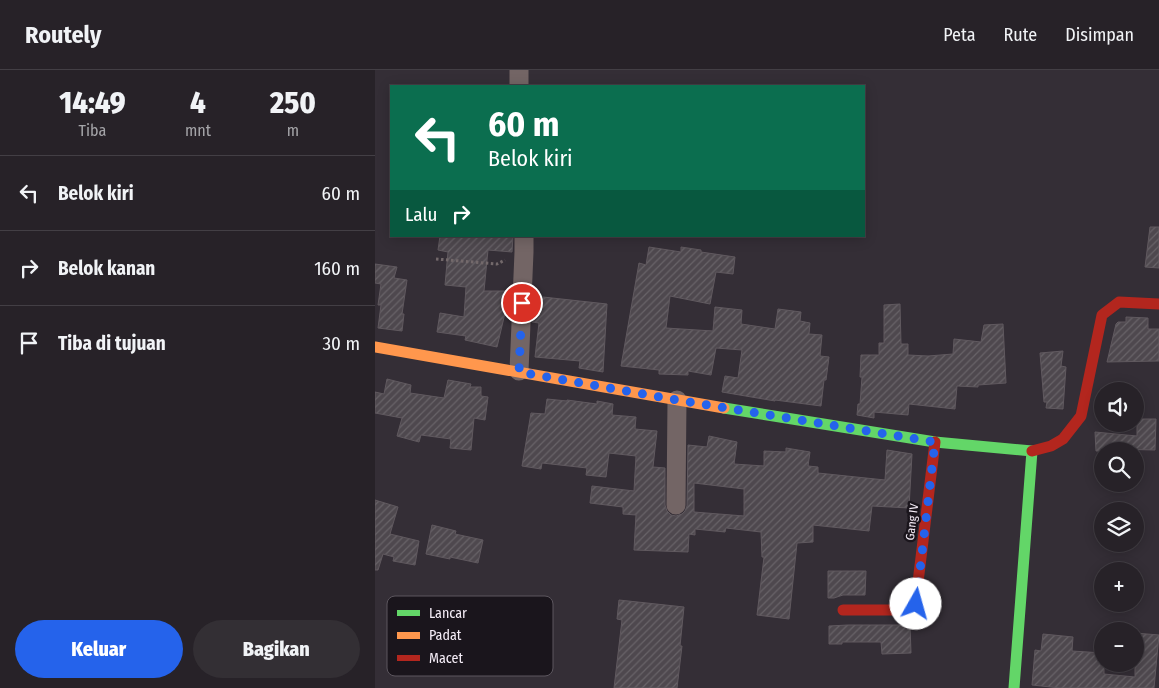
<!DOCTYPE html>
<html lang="id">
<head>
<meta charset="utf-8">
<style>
	body { margin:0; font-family:"Fira Sans Condensed",sans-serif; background:#332f34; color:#f1f3f6; height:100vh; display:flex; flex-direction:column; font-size:19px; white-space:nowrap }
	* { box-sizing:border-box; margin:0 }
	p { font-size:16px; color:#a4a4a8 }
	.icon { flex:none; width:28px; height:28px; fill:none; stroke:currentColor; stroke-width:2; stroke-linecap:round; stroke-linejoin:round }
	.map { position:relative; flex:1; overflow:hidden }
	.side { display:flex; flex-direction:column; background:#272228; width:375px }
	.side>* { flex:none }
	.guide { position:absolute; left:15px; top:15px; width:475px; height:152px; border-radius:0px; box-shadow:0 2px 12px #0003,0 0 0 1px #433f45; background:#0b6e4f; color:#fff; overflow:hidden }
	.buttons { position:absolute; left:719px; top:312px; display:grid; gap:10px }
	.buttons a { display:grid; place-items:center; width:50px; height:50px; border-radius:50%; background:#272228; box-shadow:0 2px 12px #0003,0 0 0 1px #433f45; font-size:25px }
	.pin { position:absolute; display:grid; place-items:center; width:42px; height:42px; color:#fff; margin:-21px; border:2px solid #fff; border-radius:50%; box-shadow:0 1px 5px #0007 }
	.me { position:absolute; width:55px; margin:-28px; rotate:7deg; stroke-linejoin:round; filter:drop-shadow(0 0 4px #0008) }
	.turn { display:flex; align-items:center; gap:18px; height:105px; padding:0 15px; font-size:22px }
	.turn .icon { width:65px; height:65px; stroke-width:2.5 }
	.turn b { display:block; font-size:35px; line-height:42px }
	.then { display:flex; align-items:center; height:48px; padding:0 15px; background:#0003; gap:10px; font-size:19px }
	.eta { display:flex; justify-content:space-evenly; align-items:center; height:85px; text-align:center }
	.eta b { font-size:30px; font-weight:800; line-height:35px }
	.cta { display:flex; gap:10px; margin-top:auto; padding:10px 15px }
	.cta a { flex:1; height:58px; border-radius:30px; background:#2563eb; color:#fff; font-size:20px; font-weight:800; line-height:58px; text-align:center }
	.cta a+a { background:#332f34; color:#f1f3f6 }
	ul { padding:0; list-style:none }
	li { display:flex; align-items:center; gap:15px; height:75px; padding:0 15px; border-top:1px solid #433f45 }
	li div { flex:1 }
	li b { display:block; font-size:19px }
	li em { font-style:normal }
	header { display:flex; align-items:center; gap:30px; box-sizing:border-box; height:70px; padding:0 25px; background:#272228; border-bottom:1px solid #433f45 }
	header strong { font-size:24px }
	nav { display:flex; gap:28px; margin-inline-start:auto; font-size:18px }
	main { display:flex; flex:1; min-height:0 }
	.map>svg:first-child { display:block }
</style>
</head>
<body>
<header>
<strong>Routely</strong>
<nav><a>Peta</a><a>Rute</a><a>Disimpan</a></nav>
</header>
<main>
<section class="side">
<div class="eta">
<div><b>14:49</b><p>Tiba</p></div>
<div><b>4</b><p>mnt</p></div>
<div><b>250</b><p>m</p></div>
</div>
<ul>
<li><svg class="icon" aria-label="left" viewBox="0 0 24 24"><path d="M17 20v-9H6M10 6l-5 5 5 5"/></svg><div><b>Belok kiri</b></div><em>60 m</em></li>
<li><svg class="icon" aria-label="right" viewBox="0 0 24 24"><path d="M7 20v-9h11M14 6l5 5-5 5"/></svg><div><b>Belok kanan</b></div><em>160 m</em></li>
<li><svg class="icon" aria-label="arrive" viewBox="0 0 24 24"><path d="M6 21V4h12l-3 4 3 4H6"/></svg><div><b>Tiba di tujuan</b></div><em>30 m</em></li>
</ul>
<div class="cta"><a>Keluar</a><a>Bagikan</a></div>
</section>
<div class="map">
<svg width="784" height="618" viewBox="0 0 784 618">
	<defs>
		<pattern id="building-hatch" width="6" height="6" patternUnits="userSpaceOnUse" patternTransform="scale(1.25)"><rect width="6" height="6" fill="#4e484e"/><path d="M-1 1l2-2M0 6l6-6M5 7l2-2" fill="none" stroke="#686368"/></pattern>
	</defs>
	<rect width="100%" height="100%" fill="#342e36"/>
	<path fill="url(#building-hatch)" stroke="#60595f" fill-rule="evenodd" d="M775 157H784V198L770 197Z
		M65 166H138L137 182 113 180 109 221H132L133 239H131L122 277 90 270 91 266 62 262 65 243 89 247 91 217 70 215 73 182 63 180Z
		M274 177 306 182V177L326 180V182L360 187 358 204 341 202 335 234 295 226 291 258 338 261 340 237 367 240 366 254 400 259 403 239 426 242 425 251 435 253 434 264 447 265 445 286 454 287 451 310H449L446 336 400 330V331L347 322 350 306 363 308 367 280 341 278 336 305 313 301V305L284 304V300L246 296 264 193 271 195Z
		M0 194 22 197 19 208 32 210 27 244H29L27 261 3 258 6 235H3L6 214 0 213Z
		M159 226 232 234 228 302 204 298 205 291 160 287 164 253 157 252Z
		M525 234 526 274H533V285L553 286 578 284 579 269 606 272 609 255 628 254 631 313 603 315V317L582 316 580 339 534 334 533 345 499 342V348L482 345 483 334H485L487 307H485L486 285H504V273H509V235Z
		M751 247 773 248V259H784V291L732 292 741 254 743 252H751Z
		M688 281 686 296 691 297 688 339 671 338 672 332H669L665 283Z
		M12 309 36 315 35 323 69 328 73 310 96 314 95 317H106V326L113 327 110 350 99 348 96 380 75 378 76 369 46 365 44 372 22 366 27 348 0 343V322L9 324Z
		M172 329 192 331V330L222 334V331L238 334 237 345 261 347 260 359 282 361 278 397 290 398V435L292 441 296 445 301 446 307 444 310 441 312 436 313 375 332 377 334 366 362 372 359 394 389 396V381L411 382V378L435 382 433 396 443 397V403L510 410 512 380 537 384 534 438 497 436 494 461 438 455V472L422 473 414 549 382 545 389 487H387L386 462 351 458 350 462 320 459V465L314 464 313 482 259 480 261 445 248 444V437L215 433 217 416 259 421 261 386 234 383 231 407 211 405 212 398 167 393 166 399 147 396 156 343 170 344ZM319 413 369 419V446L319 442Z
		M762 349H781L780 380 738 379V381H721L720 362 762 366Z
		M0 430 23 437 15 464 44 471 40 495 18 491 19 487 8 484 3 500H0Z
		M57 455 81 461 80 464 108 470 103 493 75 487V489L51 484Z
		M453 501H491L490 525H468L459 528H453Z
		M244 530 309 537 305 576H307L302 618H239L247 550 242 549Z
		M473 555H535L536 583 507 584 506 572H467V574H454V556Z
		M760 563 784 565 779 618H685L657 615 660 580 666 581 668 564 698 567 697 581 728 583V597H729V604L760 607Z"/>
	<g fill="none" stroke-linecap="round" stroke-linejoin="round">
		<path stroke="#73696b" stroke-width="3" stroke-dasharray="2.5 2.5" stroke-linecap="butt" d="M61 189 122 194 130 190"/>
		<path stroke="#736565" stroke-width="19" d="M144 0V16
			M144 301 149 182V166
			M301 435 302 330"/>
		<path stroke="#63d668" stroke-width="11" d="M349 338 560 372 657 381
			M639 618 657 381"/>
		<path stroke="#ff974d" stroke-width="11" d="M0 277 349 338"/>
		<path stroke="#b3261e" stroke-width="11" d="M657 381 676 376 688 369 706 346 727 245 744 232 784 234
			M468 540H536L540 537 560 372"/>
	</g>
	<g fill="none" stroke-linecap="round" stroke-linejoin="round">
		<path stroke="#2563eb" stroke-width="9" stroke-dasharray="0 16.2" d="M147 233 144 302 302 330 560 372 541 534"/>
	</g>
	<g text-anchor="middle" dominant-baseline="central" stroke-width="5" stroke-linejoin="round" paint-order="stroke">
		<g font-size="12" fill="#f6eef8" stroke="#1a151c">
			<text transform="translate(537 452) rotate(-83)">Gang IV</text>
		</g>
	</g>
	<rect x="12" y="526" width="166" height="80" rx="8" fill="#1a151c" stroke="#5c565e" stroke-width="1"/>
	<rect x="22" y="540" width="23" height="6" fill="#63d668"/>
	<rect x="22" y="562" width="23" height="7" fill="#ff974d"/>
	<rect x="22" y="585" width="23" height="6" fill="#b3261e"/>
	<g font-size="14" fill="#f6eef8">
		<text x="54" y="548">Lancar</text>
		<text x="54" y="570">Padat</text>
		<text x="54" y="593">Macet</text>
	</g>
</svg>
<div class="buttons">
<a><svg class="icon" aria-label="sound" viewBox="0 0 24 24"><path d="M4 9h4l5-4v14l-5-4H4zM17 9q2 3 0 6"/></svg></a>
<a><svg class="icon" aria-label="search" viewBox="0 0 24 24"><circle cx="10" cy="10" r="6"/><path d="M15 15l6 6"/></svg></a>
<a><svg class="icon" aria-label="layers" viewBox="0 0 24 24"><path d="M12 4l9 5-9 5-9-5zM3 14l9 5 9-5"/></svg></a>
<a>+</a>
<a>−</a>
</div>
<div class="pin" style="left:147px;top:233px;background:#d93025"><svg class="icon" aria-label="arrive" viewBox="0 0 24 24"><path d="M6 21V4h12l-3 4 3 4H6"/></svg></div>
<svg class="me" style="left:541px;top:534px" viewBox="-20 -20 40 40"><circle r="19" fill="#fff"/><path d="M0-13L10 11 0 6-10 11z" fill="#2563eb"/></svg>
<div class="guide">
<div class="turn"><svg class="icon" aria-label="left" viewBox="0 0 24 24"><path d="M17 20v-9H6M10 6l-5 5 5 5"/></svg><div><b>60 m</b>Belok kiri</div></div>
<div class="then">Lalu<svg class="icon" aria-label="right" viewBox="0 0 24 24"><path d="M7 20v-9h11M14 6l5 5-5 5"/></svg></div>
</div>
</div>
</main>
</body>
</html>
